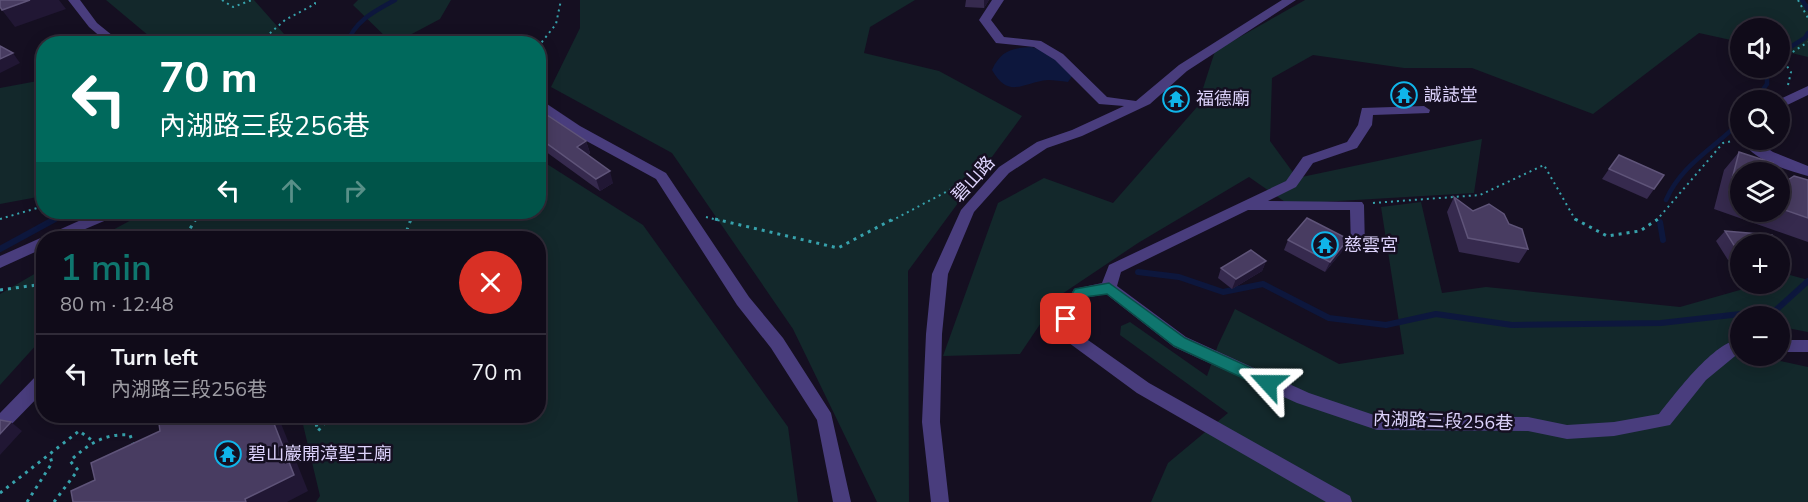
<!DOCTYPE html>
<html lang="en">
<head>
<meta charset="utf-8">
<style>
	body { margin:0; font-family:"Nunito Sans","Noto Sans TC",sans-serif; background:#1e1926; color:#f1f3f6; height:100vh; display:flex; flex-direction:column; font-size:22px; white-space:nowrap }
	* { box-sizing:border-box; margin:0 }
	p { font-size:20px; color:#9c9ba2 }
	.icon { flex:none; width:33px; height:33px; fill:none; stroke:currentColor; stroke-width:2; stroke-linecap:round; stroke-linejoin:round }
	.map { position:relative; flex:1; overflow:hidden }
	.drawer { position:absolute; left:36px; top:231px; width:510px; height:192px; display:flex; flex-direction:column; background:#100b19; border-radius:24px; box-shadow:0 3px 15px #0003,0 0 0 2px #302b38 }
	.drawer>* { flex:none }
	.hud { position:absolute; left:36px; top:36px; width:510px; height:183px; border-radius:24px; box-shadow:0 3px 15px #0003,0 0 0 2px #302b38; background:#00695c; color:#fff; overflow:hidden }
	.controls { position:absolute; left:1730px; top:18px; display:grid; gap:12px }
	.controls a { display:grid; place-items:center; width:60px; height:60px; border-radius:50%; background:#100b19; box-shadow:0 3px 15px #0003,0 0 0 2px #302b38; font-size:30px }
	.pin { position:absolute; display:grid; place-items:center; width:51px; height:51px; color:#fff; margin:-26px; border-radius:12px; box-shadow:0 3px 9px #0006 }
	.me { position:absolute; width:66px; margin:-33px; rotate:294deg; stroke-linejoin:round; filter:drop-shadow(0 0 4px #0008) }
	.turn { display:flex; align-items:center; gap:21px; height:126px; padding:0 24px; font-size:27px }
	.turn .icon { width:78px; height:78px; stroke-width:2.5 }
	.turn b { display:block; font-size:42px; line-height:51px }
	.lanes { display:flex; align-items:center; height:57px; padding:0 24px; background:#0003; justify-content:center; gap:30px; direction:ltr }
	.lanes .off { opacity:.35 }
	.round { display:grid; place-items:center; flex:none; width:63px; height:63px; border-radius:32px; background:#1e1926 }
	.head { display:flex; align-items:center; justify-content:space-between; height:102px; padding:0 24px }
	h1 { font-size:36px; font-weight:600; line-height:45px; color:#0f766e }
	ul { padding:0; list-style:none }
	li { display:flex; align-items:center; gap:18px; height:78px; padding:0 24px; border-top:2px solid #302b38 }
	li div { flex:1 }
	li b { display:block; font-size:22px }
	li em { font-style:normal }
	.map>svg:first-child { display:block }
</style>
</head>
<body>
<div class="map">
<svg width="1808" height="502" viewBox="0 0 1808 502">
	<rect width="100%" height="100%" fill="#150f21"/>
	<path fill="#13282b" d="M106 0H254L292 43H155V41Z
		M358 0H451L440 19 393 44 353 5Z
		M580 0H915L870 27 864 53 939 71 1022 116 908 271 909 502H877L793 329 672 153 551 87 580 28Z
		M1305 0H1800L1808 4V57L1779 50V28H1740V42L1699 33 1593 114 1472 68H1404L1313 55 1272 78 1270 141 1297 178 1482 139 1474 193 1288 204 1249 177 1138 243 1059 296 1020 354 943 356 998 203 1044 178 1113 203 1197 107 1215 51Z
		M43 80V196L0 204V88Z
		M539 159 643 225 788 427 798 502H316L320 496 301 416H538V238H98L146 212H538Z
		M1421 202 1442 293 1486 287 1680 307 1761 284H1779V278L1790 275 1808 280V332L1782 327 1779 339V316H1740V356H1776V360L1808 367V502H1151L1168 463 1228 413 1120 335 1121 326 1130 322 1207 376 1218 345 1235 309 1339 364 1404 354 1381 207Z
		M43 269V341L38 343 0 385V294Z"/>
	<path fill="#0d173d" d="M1032 47 1053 54 1075 72 1068 82C1061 81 1054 80 1048 80 1023 82 1009 100 992 70 1001 50 1013 48 1032 47Z"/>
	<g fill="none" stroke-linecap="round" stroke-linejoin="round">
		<path stroke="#0d173d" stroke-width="4.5" d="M1802 0 1808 9
			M347 44C354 21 375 11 395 0
			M1779 54 1805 38 1808 33
			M1755 100 1767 84V68
			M1666 200C1681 165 1714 148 1740 122
			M52 221 68 212"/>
		<path stroke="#0d173d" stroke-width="6" d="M1660 222 1663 240
			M0 249 55 219
			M1138 272 1179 277 1223 292 1263 284 1329 318 1386 325 1436 314 1512 325 1661 323 1776 310 1808 281"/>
		<path stroke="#37a2ac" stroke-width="2" stroke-dasharray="2 4" stroke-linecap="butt" d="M222 0 233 7 252 0
			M1798 0 1808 18
			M271 44 268 35 285 20 315 4V0
			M538 47 556 24 561 0
			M1788 85 1791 72 1782 59 1808 42
			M1373 203 1480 195 1544 165 1576 221
			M126 217 156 212
			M706 217 721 221
			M0 219 44 206
			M195 221 200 212
			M410 221 416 212
			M891 221 978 175
			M1656 221 1723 143 1733 141"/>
		<path stroke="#37a2ac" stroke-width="3" stroke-dasharray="3 5" stroke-linecap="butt" d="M715 219 838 248 893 219
			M1575 219 1607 236 1640 231 1658 219
			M186 235 196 219
			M167 238 186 235 184 238
			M404 238 411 219
			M0 290 44 284
			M58 416 56 418 70 416
			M99 416H110
			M314 416 318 431 331 416
			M0 493 79 431 93 441
			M27 502 52 463 50 456
			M54 502 78 470 70 461C88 444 105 433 130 435L134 446"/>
		<path fill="#493d7d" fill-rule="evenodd" d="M68 0H80L97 23 123 44H109L89 27Z
			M992 0H1004L991 20 1004 37 1041 41 1063 54 1107 97 1136 101 1179 65 1282 0H1296L1187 71 1150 104 1082 136 1047 148 1009 173 974 212 948 274 942 334 940 422 949 502H931L922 422 926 334 932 274 961 210 999 167 1037 142 1072 130 1124 106 1099 104 1055 60 1034 47 996 43 979 20Z
			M1808 86V95L1779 109 1778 100Z
			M538 98 580 126 666 173 749 297 783 338 831 413 851 502H833L817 420 771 348 737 305 656 179 570 132 538 108Z
			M1424 106 1430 110 1429 113 1373 115 1372 125 1357 148 1313 163 1296 187 1268 201 1362 202 1364 205 1365 248 1363 252H1353L1351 248 1350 210H1248L1121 272 1117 286 1186 337 1309 393 1377 416 1528 417 1567 425 1614 422 1659 414C1675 394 1715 340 1740 340V352L1706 380 1670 425 1614 436 1567 439 1528 431 1377 430 1297 403 1174 347 1106 294 1085 298 1074 319 1078 333 1149 383 1350 496 1352 502H1326L1137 393 1065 340 1058 319 1074 289 1102 283 1109 265 1286 181 1303 157 1347 142 1358 125 1362 108Z
			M1742 140H1755L1773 152 1808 166V176C1786 170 1753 161 1742 140Z
			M99 212H118L116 216 64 238H44V248L0 268V256Z
			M1779 340H1808V352H1779Z
			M44 372V391L6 430 0 432V413L38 374Z"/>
	</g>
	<path fill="#362a4e" d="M966 0H989L984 8 965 7Z
		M538 109 586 141 590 153 588 155 613 183 600 191 538 146Z
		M1739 152 1740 172V212H1779V186L1808 180V242L1714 209 1724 170Z
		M1609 169 1664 175 1647 199 1602 179Z
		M1454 197 1473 211 1509 224 1528 249 1519 263 1459 252 1447 212Z
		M1725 231 1740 244V261L1728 260 1716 241Z
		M1288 240 1344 249 1325 272 1284 250Z
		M1779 245 1785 253 1779 260Z
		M1266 261 1262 271 1232 289 1218 278 1221 268Z"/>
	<path fill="#211734" d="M30 0H59L66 9 15 27 2 10Z
		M984 0H989L984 8Z
		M13 53 20 63 0 73V59Z
		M586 141 590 153 581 159 577 147Z
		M610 171 613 183 600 191 596 179Z
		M1348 239 1344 249 1325 272 1330 262Z
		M1266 261 1262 271 1232 289 1236 279Z
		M271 416H278L308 491 287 502H246L245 499Z
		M11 422 22 431 0 455V434Z"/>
	<path fill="#483c61" stroke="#5f5479" stroke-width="1.5" d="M0 0H30L2 10 0 7Z
		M0 46 13 53 0 59Z
		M538 109 586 141 577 147 610 171 596 179 538 137Z
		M1739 152 1773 163 1771 172H1740V194L1729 191Z
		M1619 155 1664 175 1654 189 1609 169Z
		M1794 176 1808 180V218L1779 208V186Z
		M1454 197 1473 211 1489 204 1504 214 1509 224 1522 229 1528 249 1468 238Z
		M1307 218 1348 239 1330 262 1288 240Z
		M1725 231 1772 235 1779 244H1740V250H1737Z
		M1779 245 1785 253H1779Z
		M1251 250 1266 261 1236 279 1221 268Z
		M158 416H271L294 475 245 499 246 502H73L71 491 95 480 91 463 160 431Z
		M0 420 11 422 0 434Z"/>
	<path fill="#0f766e" stroke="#0a4d48" stroke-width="1.5" d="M1109 283 1185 338 1273 378 1275 383 1273 387 1268 389 1262 387 1174 346 1107 294 1085 297 1071 323H1061L1059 319 1064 306 1075 289Z"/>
	<defs>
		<g id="temple-ring" transform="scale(1.35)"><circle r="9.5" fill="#150f21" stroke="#10b5ea" stroke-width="1.5"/><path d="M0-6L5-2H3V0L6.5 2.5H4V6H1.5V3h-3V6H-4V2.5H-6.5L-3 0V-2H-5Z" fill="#10b5ea"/></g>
	</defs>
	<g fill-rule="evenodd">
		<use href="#temple-ring" x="1404" y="95"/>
		<use href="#temple-ring" x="1176" y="99"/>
		<use href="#temple-ring" x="1325" y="245"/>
		<use href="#temple-ring" x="228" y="454"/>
	</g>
	<g text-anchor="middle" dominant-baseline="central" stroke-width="5" stroke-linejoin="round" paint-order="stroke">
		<g font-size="18" fill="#ddd3fc" stroke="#150f21" text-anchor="start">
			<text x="1424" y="95">誠誌堂</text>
			<text x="1196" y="99">福德廟</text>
			<text x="1344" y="245">慈雲宮</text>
			<text x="248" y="454">碧山巖開漳聖王廟</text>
		</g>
		<g font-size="18" fill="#ddd3fc" stroke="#150f21">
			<text transform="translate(973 179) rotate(-48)">碧山路</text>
			<text transform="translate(1443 421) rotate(2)">內湖路三段256巷</text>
		</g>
	</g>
</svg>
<div class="controls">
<a><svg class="icon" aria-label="sound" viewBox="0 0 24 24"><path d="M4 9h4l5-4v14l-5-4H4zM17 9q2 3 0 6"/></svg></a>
<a><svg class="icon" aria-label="search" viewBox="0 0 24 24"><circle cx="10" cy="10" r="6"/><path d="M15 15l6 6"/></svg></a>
<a><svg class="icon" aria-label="layers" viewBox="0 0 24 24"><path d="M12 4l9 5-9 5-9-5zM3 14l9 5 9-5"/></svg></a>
<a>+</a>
<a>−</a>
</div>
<div class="pin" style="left:1066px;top:319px;background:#d93025"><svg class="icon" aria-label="arrive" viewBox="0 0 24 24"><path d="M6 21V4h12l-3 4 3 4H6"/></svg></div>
<svg class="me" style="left:1268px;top:383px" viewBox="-20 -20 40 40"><path d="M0-17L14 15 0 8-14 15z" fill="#0f766e" stroke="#fff" stroke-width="4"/></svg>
<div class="hud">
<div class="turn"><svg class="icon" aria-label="left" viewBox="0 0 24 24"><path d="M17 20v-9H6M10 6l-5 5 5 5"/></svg><div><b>70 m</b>內湖路三段256巷</div></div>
<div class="lanes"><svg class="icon" aria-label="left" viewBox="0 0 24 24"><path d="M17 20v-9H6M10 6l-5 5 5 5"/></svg><svg class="icon off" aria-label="ahead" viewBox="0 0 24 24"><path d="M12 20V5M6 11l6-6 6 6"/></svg><svg class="icon off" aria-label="right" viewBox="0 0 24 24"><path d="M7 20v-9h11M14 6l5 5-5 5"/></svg></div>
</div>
<section class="drawer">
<div class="head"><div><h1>1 min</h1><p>80 m · 12:48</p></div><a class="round" style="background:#d93025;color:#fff"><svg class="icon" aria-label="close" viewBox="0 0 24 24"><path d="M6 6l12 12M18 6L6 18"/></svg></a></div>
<ul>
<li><svg class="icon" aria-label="left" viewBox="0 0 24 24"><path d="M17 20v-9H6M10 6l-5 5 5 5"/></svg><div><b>Turn left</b><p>內湖路三段256巷</p></div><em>70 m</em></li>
</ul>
</section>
</div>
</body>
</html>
